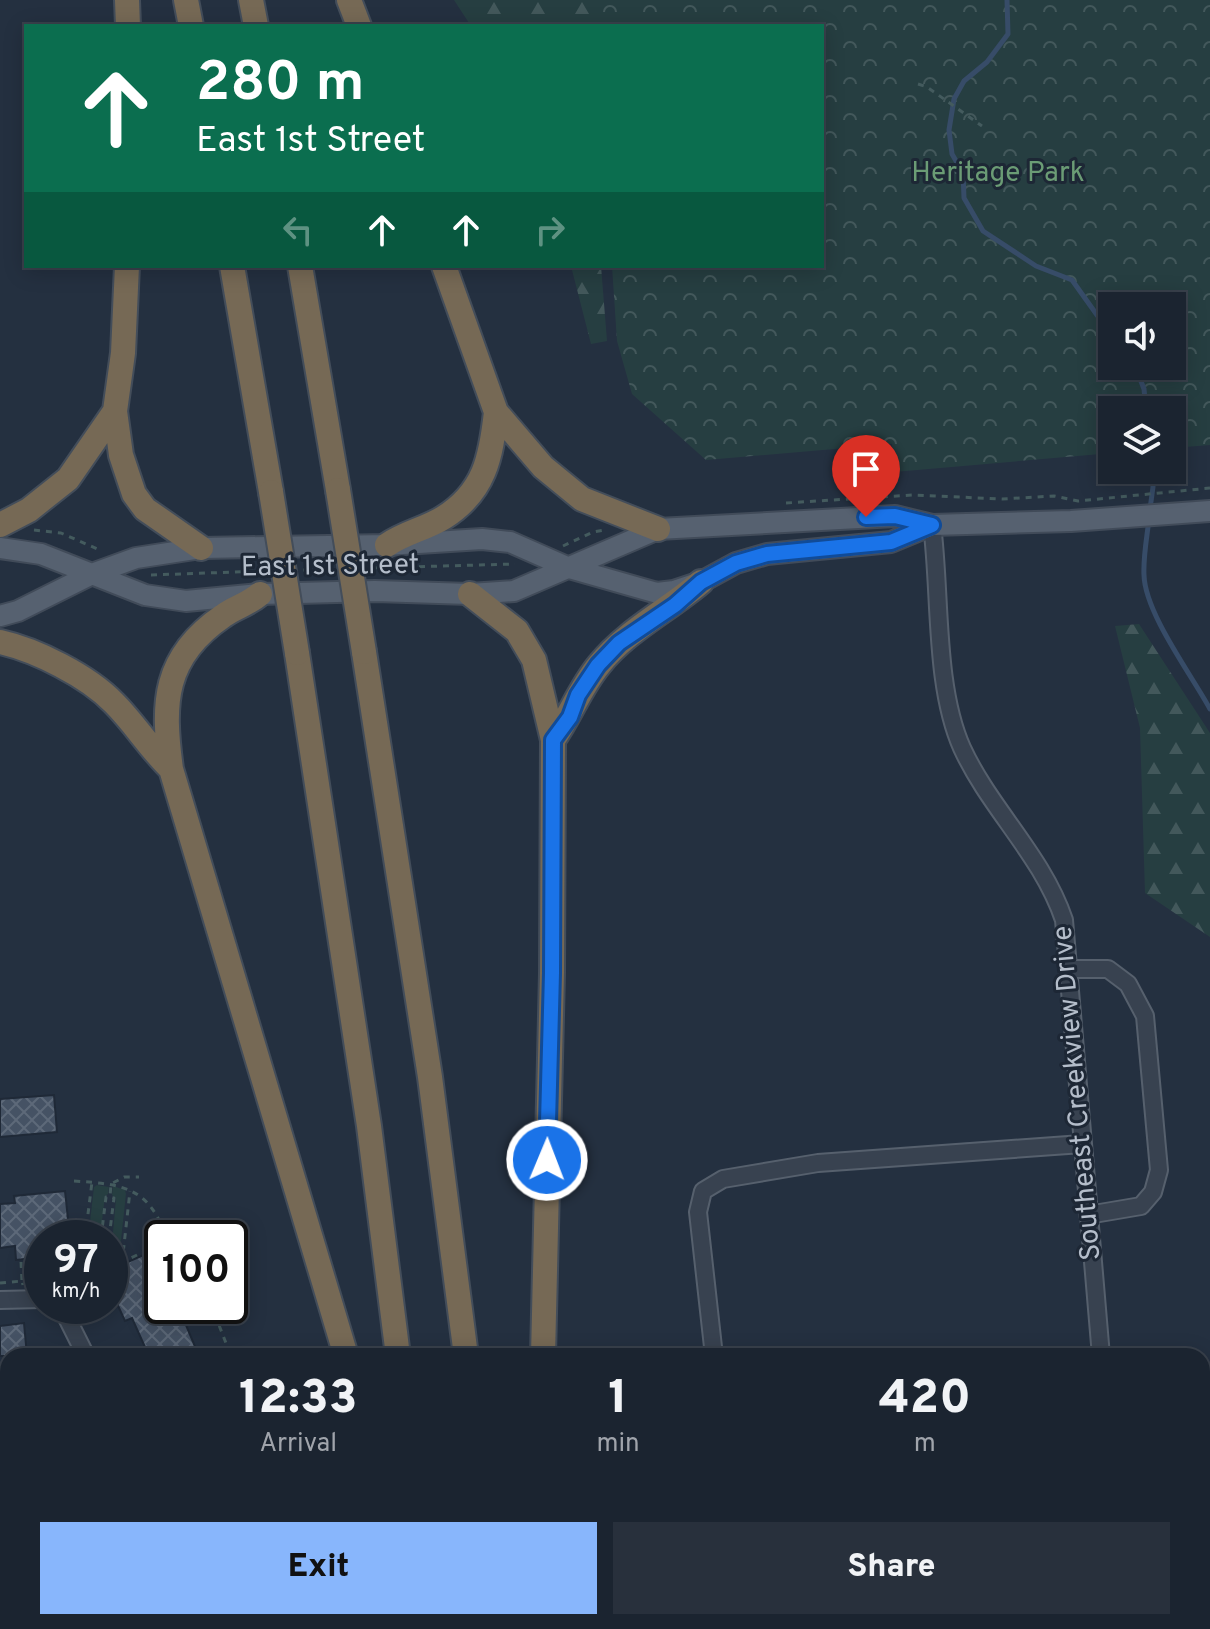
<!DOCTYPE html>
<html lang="en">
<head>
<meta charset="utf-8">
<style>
	body { margin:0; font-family:Overpass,sans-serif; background:#28303c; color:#f1f3f6; height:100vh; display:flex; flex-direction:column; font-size:30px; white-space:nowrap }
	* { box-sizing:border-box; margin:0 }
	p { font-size:26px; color:#a0a4ab }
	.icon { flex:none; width:44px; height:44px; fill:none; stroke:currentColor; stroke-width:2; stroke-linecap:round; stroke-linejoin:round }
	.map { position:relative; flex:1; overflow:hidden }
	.side { position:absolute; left:0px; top:1348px; width:1210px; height:282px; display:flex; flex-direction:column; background:#1b2430; border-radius:24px 24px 0 0; box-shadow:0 4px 20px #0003,0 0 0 2px #39414c }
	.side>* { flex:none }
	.top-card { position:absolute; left:24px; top:24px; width:800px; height:244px; border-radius:0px; box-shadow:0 4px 20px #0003,0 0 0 2px #39414c; background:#0b6e4f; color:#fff; overflow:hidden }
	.controls { position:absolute; left:1098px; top:292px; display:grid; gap:16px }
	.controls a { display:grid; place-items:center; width:88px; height:88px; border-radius:0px; background:#1b2430; box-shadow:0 4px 20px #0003,0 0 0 2px #39414c; font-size:40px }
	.speed { position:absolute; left:24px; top:1220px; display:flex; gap:16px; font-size:40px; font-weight:700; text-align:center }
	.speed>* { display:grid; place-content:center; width:104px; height:104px; border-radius:50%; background:#1b2430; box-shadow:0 4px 20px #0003,0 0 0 2px #39414c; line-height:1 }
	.speed small { font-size:20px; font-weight:400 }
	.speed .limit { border:4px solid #111; border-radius:12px; background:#fff; color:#111 }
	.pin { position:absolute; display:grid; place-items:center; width:68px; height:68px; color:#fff; margin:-82px -34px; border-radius:50% 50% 50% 0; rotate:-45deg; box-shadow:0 0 8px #0007 }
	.pin .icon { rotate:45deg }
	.me { position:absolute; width:88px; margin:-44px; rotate:1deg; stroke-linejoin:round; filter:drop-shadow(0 0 6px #0008) }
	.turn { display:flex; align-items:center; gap:28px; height:168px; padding:0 40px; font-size:36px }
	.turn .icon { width:104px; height:104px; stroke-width:2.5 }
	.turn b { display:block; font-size:56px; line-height:68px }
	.lanes { display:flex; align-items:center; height:76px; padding:0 40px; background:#0003; justify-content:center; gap:40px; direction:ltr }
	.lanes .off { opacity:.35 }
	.eta { display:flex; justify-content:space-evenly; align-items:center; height:136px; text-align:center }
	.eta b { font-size:48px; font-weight:800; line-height:56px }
	.primary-button { display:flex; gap:16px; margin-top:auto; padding:16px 40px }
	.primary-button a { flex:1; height:92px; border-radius:0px; background:#88b6fc; color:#111; font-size:32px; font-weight:800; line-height:92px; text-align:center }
	.primary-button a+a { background:#28303c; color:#f1f3f6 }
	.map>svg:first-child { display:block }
</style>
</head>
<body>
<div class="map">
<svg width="1210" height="1629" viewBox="0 0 1210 1629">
	<defs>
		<pattern id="forest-firs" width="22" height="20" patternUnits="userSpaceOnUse" patternTransform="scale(2)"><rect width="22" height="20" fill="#263e41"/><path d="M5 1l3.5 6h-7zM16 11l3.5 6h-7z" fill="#43585b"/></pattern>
		<pattern id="park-crowns" width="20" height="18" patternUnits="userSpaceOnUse" patternTransform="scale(2)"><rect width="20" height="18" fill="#263e41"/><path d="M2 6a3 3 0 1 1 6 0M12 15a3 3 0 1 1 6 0" fill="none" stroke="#43585b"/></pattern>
		<pattern id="building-cross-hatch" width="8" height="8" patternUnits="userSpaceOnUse" patternTransform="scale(2)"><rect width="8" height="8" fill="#455264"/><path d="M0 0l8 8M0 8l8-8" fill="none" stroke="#5d6979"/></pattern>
	</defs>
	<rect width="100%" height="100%" fill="#243040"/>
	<path fill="#263e41" d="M97 1185 109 1187 108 1194 105 1196 100 1238H88L94 1187Z
		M113 1186 125 1190 126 1194 119 1259 110 1266 116 1198 112 1195Z"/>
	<path fill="url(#forest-firs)" d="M454 0H768L788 26H471Z
		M571 266H601L607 341 591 344Z
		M1139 624 1210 733V937L1145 893 1140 728 1115 626Z"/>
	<path fill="url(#park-crowns)" fill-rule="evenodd" d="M591 0H1210V445L1172 448V410H1112V453L894 472 892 444 706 460 632 394 617 341 612 266H822V26H593ZM1112 306H1172V366H1112Z"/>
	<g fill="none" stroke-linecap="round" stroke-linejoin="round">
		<path stroke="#374c68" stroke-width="5" d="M1007 0 1008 34 987 62 964 81 954 99 949 130 952 154 963 173 964 198 983 231 1036 266 1072 280 1112 336
			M1135 366 1144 389 1146 410
			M1150 509 1153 487 1152 470
			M1149 519C1147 537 1143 557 1144 575 1145 613 1191 674 1210 709
			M123 1622 133 1629
			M971 1622H990
			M1007 1622 1030 1629
			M551 1626 583 1623 597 1629
			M79 1629 91 1622
			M210 1629 219 1623 242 1629
			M692 1629 696 1622"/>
	</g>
	<path fill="url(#building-cross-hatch)" stroke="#1f2937" stroke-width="2" d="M54 1095 57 1132 0 1137V1099Z
		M65 1191 70 1238H42V1257L16 1260 15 1246 0 1248V1204L15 1203 14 1196Z
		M150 1252 162 1280V1306H178L199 1356H149L132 1318 125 1321 115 1299 110 1301V1270Z
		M24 1323 27 1356H0V1326Z"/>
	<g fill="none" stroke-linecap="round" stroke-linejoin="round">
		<g stroke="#56606d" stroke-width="20">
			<path id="minor" d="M932 525C941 594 934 685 962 748 990 809 1042 855 1064 920L1101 1356
				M1068 969H1108L1128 984 1145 1016 1159 1170 1153 1192 1141 1206 1088 1215
				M0 1300 42 1299
				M61 1306 86 1356
				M714 1356 698 1212 703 1191 723 1179 818 1163 1082 1144
				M0 1401 8 1400
				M1114 1629V1622"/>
		</g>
		<g stroke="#414b59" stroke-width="24">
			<path id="major" d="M0 548 41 554 145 595 186 601 260 594 375 591 470 594 514 591 658 529 895 516 932 525 1071 521 1210 511
				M0 616 18 611 92 574 136 558 201 548 387 545 482 539 510 542 569 568 657 593 674 591 701 582 736 563 767 554 891 542 932 525"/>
		</g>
		<g stroke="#434d5a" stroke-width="28">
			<path id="highway" d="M127 0 128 26
				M186 0 191 26
				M251 0 256 26
				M349 0 359 26
				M127 266 123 353 115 411 121 455 134 494 145 509 201 548
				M232 266 271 492
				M300 266 338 490
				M444 266 496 412 543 467 582 499 658 529
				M0 525 29 510 68 479 115 411
				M387 545C404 533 425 529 443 518 485 492 491 457 496 412
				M260 594C247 605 235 607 223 616 163 657 162 703 171 769L346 1356
				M470 594 517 631 534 660 553 740 552 973 543 1356
				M0 642C36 650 88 676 114 703 135 724 150 749 171 769
				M364 652 430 1077 466 1356
				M297 653 369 1126 398 1356
				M553 740C570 716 580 688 599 665 626 631 668 610 701 582
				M407 1622 408 1629
				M428 1622 429 1629
				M498 1622 499 1629
				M537 1622 538 1629"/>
		</g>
		<path stroke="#445b5e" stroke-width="3" stroke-dasharray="6 6" stroke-linecap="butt" d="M918 84 927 87 982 126
			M786 503 913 495 1002 499 1054 496 1078 501 1210 488
			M34 530 61 533 102 551
			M563 546 593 532 604 530
			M371 568 515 564
			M303 570 331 569
			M151 575 263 571
			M74 1181C122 1184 150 1187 166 1238
			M85 1238 92 1182
			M101 1238 106 1197H110
			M109 1238 114 1198 110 1197 111 1184 124 1177H139
			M21 1262 22 1281
			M122 1263 130 1191
			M110 1268 162 1243
			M0 1283 22 1281 23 1285
			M206 1306 217 1320 231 1356
			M0 1573 8 1572
			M0 1578 1 1581
			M0 1621 8 1617
			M69 1622 71 1629
			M310 1622 312 1629
			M321 1622 325 1629"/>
		<use href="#minor" stroke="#384250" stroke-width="16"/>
		<use href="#major" stroke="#566170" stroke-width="20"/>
		<use href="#highway" stroke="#766955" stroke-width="24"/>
		<g stroke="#434d5a" stroke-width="28" stroke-linecap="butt">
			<path id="highway-bridge" d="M338 490 364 652
				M271 492 297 653"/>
		</g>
		<use href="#highway-bridge" stroke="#766955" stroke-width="24"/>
	</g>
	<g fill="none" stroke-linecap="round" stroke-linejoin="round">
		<g stroke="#114b97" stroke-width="20">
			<path id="route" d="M547 1160 552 973 553 740 570 717 578 695 598 665 619 643 675 605 701 582 736 563 767 554 891 542 932 525 895 516 866 517"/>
		</g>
		<use href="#route" stroke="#1a73e8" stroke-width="14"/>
	</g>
	<g text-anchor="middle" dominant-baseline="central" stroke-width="6" stroke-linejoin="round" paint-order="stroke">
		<g font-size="28" fill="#6b9c75" stroke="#1d2735">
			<text x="998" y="174">Heritage Park</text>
		</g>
		<g font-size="28" fill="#b4bdca" stroke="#1d2735">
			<text transform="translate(330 567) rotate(-1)">East 1st Street</text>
			<text transform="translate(1078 1093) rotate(-95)">Southeast Creekview Drive</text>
		</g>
	</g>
</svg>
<div class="controls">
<a><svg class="icon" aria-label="sound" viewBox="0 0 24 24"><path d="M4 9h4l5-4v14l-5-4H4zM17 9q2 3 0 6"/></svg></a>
<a><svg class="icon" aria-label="layers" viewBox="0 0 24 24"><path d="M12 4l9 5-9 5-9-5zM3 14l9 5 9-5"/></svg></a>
</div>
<div class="speed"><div>97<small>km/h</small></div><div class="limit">100</div></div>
<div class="pin" style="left:866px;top:517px;background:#d93025"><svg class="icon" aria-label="arrive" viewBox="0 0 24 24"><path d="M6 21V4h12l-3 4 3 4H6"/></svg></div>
<svg class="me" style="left:547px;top:1160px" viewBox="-20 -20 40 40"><circle r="17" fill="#1a73e8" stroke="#fff" stroke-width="3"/><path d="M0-11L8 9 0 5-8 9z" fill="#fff"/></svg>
<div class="top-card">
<div class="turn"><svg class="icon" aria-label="ahead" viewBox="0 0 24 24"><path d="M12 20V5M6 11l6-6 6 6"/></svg><div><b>280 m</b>East 1st Street</div></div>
<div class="lanes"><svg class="icon off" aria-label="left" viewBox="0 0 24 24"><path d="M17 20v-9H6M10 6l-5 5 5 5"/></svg><svg class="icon" aria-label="ahead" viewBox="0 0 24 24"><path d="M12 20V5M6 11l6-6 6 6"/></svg><svg class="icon" aria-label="ahead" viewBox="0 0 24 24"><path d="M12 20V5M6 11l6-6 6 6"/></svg><svg class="icon off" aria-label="right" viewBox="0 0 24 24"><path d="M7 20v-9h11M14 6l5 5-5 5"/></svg></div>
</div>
<section class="side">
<div class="eta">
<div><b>12:33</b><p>Arrival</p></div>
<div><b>1</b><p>min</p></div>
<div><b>420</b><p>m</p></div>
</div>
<div class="primary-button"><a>Exit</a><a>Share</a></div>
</section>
</div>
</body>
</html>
